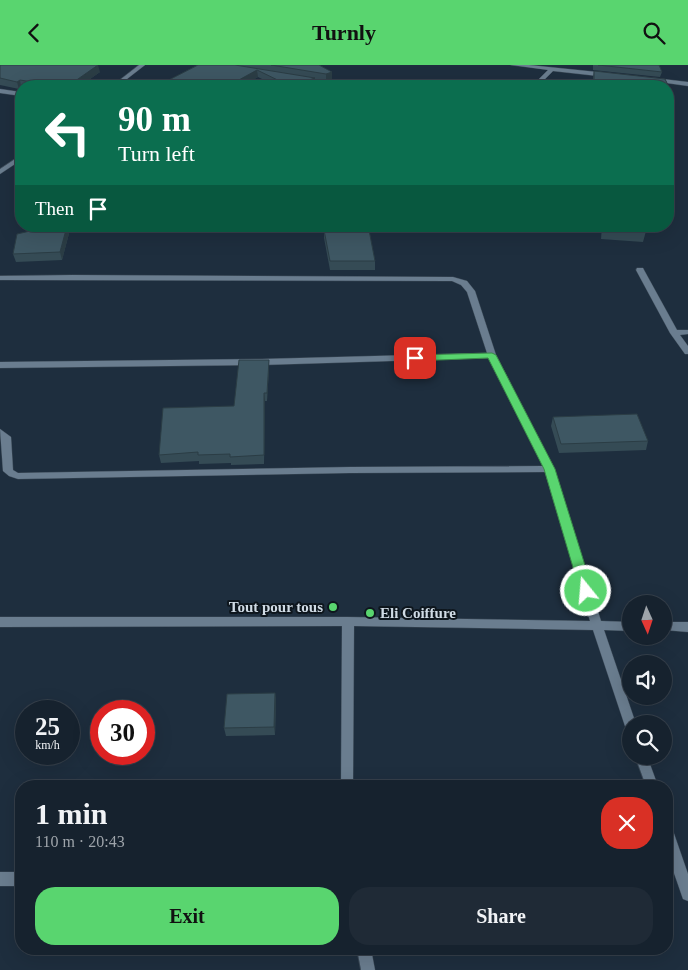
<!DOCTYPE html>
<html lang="en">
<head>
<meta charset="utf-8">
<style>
	body { margin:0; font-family:Georgia,serif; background:#1f2a36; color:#f1f3f6; height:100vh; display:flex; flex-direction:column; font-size:19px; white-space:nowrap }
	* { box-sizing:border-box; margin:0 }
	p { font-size:16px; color:#9ea4aa }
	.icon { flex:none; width:28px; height:28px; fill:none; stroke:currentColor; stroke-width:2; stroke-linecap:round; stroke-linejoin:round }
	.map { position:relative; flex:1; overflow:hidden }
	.details { position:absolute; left:15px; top:715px; width:658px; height:175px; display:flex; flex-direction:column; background:#16222e; border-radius:20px; box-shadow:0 5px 20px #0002,0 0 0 1px #353f4a }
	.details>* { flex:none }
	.top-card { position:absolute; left:15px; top:15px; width:659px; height:152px; border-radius:20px; box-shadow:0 5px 20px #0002,0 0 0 1px #353f4a; background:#0b6e4f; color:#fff; overflow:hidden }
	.needle { width:32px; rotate:177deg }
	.controls { position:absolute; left:622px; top:530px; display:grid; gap:10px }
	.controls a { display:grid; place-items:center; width:50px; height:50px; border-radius:50%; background:#16222e; box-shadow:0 5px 20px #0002,0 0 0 1px #353f4a; font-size:25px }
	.speed { position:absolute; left:15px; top:635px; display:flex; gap:10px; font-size:25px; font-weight:700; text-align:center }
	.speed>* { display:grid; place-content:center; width:65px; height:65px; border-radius:50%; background:#16222e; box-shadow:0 5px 20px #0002,0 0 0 1px #353f4a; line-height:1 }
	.speed small { font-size:12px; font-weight:400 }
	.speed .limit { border:8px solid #d22; background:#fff; color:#111 }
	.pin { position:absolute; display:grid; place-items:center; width:42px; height:42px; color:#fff; margin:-21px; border-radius:10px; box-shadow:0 2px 8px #0006 }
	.me { position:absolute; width:55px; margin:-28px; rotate:343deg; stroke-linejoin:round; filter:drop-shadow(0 0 4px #0008) }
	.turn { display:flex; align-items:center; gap:18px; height:105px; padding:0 20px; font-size:22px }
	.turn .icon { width:65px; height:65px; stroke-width:2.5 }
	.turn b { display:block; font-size:35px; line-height:42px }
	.then { display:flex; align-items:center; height:48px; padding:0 20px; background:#0003; gap:10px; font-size:19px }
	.round { display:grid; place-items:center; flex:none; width:52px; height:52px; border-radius:20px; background:#1f2a36 }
	.headline { display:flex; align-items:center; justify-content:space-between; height:85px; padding:0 20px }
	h1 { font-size:30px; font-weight:700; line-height:38px }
	.action { display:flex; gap:10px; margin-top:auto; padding:10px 20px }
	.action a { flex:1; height:58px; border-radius:20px; background:#59d56f; color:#111; font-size:20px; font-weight:700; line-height:58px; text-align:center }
	.action a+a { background:#1f2a36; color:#f1f3f6 }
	header { display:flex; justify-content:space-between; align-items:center; height:65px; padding:0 20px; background:#59d56f; color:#111; font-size:22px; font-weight:700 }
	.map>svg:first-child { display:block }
</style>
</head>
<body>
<header><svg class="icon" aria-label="back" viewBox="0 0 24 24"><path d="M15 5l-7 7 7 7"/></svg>Turnly<svg class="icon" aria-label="search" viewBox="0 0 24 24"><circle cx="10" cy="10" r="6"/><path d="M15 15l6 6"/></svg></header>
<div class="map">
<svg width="688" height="905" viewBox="0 0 688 905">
	<rect width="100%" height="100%" fill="#1e2e3e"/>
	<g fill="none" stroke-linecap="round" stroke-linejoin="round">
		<g stroke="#3b4956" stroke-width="1">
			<path id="minor" d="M139 0H145L118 21H112Z
				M511 0H529L607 8 610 10 607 12 553 6 538 21H532L548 5Z
				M301 13 342 19 345 21H333L299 16 298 15Z
				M654 13 688 17V21L652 16V14Z
				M0 24 21 27V31L0 28Z
				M21 90V95L0 109V104Z
				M637 203H643L644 205 677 265H688V269L680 270 688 281V289H685L670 268 636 205Z
				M72 210 453 212 467 216 475 226 496 290 554 404 601 556 631 557V566L604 565 636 659H631V666L627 665 625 661 593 565 354 561 353 721H341L342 561 0 562V552H348L590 556 545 407 350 408 18 414 9 411 3 406 0 364 11 372 13 405 18 408 350 402 543 401 489 293 262 300 0 303V297L262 294 487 288 467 227 461 220 452 216 0 215V211Z
				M664 557H688V567L664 565Z
				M635 691H647L658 721H646Z
				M666 759 671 760 688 809V836L683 834 666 785Z
				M0 807H21V821H0Z
				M357 884H371L375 905H361Z"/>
		</g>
		<use href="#minor" fill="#6a7d8f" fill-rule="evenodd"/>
	</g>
	<path fill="#354b55" d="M0 0 100 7 80 21H21L19 24 0 20Z
		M198 0H319L332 7V14L326 16 315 14V20L311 21H276L258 12 242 21H159V20Z
		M593 0H659L662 7 660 12 593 5Z
		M594 6 665 14 670 24 668 31V21H593V12Z
		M71 161 62 195 16 197 13 189 48 165Z
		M602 161H646V166L643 177 601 174Z
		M324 165 375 196V205H330L324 173Z
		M269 303 267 336H265L264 399 231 400V398L199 399V396L161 398 159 390 234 341Z
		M553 352 648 376 646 385 559 388 551 361Z
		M275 628 276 636 275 670 226 671 224 663Z"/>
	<path fill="#2b3d45" d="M98 0 100 7 80 21H68Z
		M257 5 258 12 242 21H228Z
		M332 7V14L326 16V9Z
		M315 13V20L311 21H290Z
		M20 15 21 21V23L19 24 17 17Z
		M41 17 42 21H39L38 18Z
		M67 161H71L62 195 60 187Z
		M269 295V303L267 336V328Z
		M264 328 265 336 264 399Z
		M275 628 276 636 275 670 274 662Z"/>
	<path fill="#3e5763" stroke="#2b3d45" d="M0 0H98L68 21 41 17 38 18 20 15 17 17 0 13Z
		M198 0H235L315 13 290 21 257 5 228 21H165L159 20Z
		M271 0H319L332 7 326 9Z
		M598 0H659L662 7Z
		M594 6 665 14 670 24H668V21H660L653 19 652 21H602L594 20Z
		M52 161H67L60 187 13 189 17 169 39 164 48 165Z
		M604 161H646V166L604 163Z
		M324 165H369L375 196H330Z
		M239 295H269L267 328H264V390L230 392V389L198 390V387L159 390 163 343 234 341Z
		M637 349 648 376 561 379 553 352Z
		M275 628 274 662 224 663 227 629Z"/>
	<path fill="#59d56f" stroke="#3a8a48" d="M492 288 496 290 555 404 593 526 591 529H582L580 526 544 404 488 293 415 296 410 293 415 290Z"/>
	<g fill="#59d56f" stroke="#0e161d" stroke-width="2">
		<circle cx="333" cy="542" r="5"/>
		<circle cx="370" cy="548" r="5"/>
	</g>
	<g text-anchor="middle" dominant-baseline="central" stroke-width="4" stroke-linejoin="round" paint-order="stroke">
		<g font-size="15" font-weight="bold" fill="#d0dbe5" stroke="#0e161d" text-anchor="end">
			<text x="323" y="542">Tout pour tous</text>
			<text x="380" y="548" text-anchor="start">Eli Coiffure</text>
		</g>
	</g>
</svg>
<div class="controls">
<a><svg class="needle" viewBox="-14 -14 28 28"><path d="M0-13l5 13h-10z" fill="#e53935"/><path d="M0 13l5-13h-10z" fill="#9ea4aa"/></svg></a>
<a><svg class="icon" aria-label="sound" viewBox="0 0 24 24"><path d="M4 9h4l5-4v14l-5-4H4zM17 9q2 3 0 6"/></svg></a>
<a><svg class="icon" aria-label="search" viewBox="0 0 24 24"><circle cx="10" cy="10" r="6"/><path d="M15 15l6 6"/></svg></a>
</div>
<div class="speed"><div>25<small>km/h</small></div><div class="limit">30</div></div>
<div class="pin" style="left:415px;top:293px;background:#d93025"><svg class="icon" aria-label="arrive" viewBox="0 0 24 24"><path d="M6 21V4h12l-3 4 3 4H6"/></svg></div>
<svg class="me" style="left:586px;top:526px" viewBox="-20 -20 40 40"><circle r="17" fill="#59d56f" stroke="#fff" stroke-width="3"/><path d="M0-11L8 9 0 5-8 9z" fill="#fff"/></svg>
<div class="top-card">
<div class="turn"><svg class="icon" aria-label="left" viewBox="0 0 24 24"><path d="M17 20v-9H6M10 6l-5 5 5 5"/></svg><div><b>90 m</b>Turn left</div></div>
<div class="then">Then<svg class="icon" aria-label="arrive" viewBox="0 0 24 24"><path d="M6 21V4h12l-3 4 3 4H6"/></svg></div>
</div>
<section class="details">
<div class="headline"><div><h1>1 min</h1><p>110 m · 20:43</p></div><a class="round" style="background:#d93025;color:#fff"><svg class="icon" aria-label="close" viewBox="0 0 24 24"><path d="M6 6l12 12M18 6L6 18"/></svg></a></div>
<div class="action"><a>Exit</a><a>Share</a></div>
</section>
</div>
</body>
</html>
